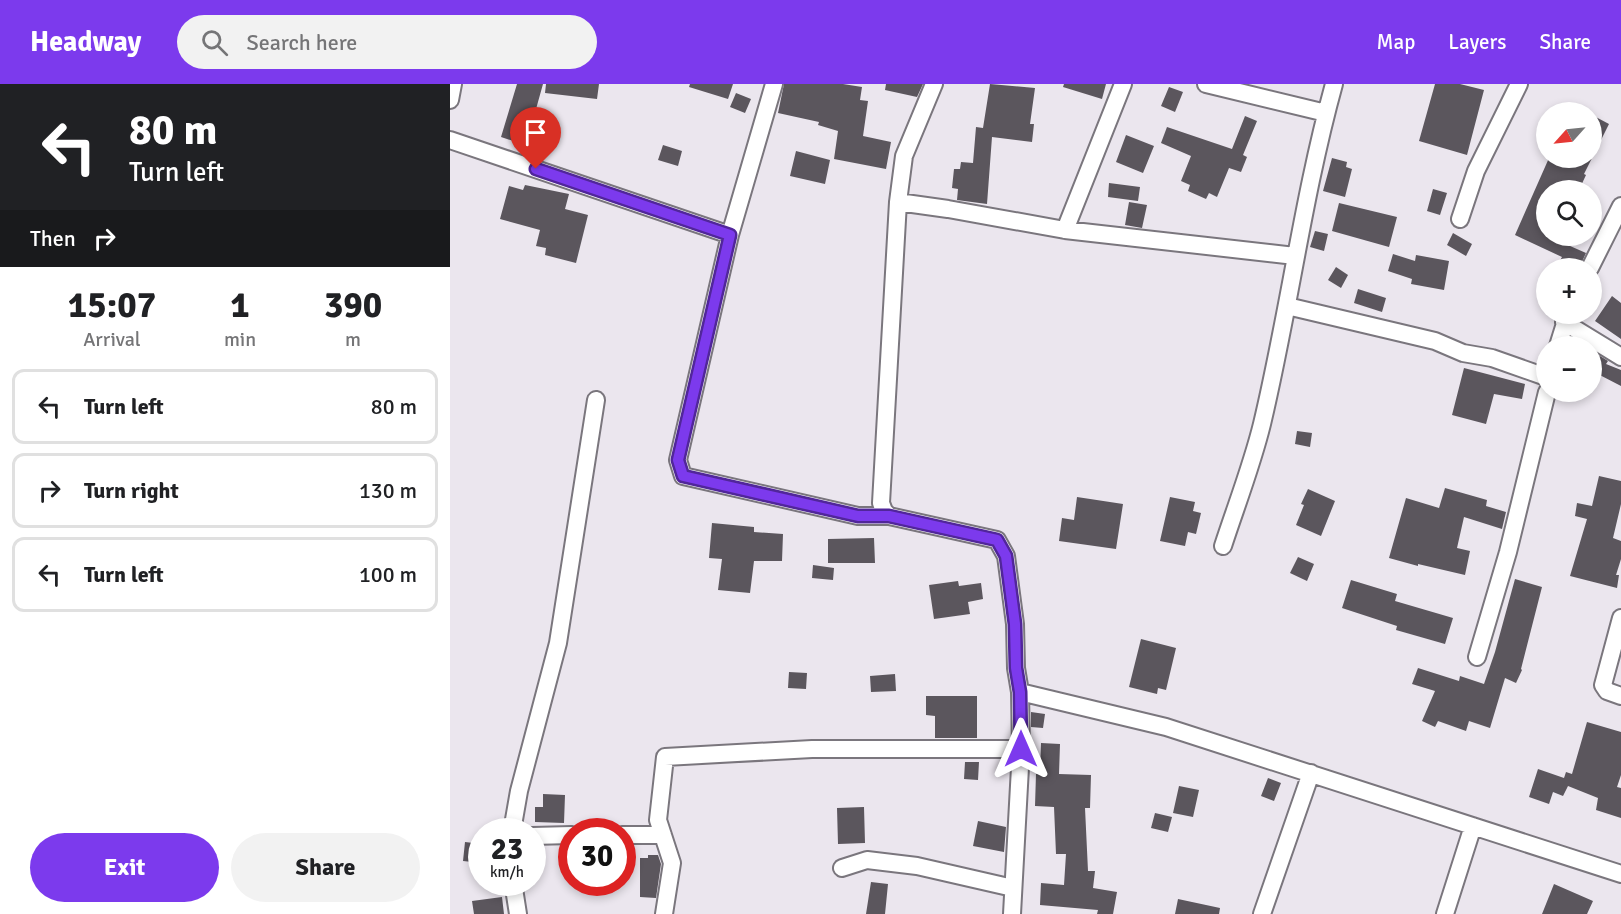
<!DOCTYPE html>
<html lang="en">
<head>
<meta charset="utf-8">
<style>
	body { margin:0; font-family:Signika,sans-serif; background:#f2f2f2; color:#202124; height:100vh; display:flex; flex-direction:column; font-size:22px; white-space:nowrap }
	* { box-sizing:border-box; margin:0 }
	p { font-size:20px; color:#757577 }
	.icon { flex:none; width:33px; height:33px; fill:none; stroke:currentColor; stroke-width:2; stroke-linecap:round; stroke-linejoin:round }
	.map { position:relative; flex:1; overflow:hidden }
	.side { display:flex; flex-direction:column; background:#fff; width:450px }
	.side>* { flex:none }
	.guide { background:#202124; color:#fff; overflow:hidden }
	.needle { width:39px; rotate:243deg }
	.tools { position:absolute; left:1086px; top:18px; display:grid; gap:12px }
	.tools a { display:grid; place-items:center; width:66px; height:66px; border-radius:50%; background:#fff; box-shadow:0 3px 9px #0003; font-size:30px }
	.speed { position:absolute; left:18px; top:734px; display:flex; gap:12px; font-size:30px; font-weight:700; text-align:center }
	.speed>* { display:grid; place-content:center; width:78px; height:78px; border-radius:50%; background:#fff; box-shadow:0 3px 9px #0003; line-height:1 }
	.speed small { font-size:15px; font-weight:400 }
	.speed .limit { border:9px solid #d22; background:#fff; color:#111 }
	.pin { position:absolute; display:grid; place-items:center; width:51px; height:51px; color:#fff; margin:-62px -26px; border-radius:50% 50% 50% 0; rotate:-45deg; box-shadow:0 0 6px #0007 }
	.pin .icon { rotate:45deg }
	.me { position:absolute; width:66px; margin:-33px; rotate:0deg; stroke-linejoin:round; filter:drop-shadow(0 0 4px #0008) }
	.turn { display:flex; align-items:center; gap:21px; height:126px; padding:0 30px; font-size:27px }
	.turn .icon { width:78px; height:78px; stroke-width:2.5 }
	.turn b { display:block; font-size:42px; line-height:51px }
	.then { display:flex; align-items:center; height:57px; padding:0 30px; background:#0003; gap:12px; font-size:22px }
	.eta { display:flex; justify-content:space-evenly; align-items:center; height:102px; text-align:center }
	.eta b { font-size:36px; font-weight:800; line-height:42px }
	.cta { display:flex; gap:12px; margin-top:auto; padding:12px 30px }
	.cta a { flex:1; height:69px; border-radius:36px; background:#7c3aed; color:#fff; font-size:24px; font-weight:800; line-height:69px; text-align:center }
	.cta a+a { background:#f2f2f2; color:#202124 }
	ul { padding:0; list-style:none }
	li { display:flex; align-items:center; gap:18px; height:75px; margin:0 12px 9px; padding:0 18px; border:3px solid #e0e0e0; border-radius:12px }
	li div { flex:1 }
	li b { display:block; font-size:22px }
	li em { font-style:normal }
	header { display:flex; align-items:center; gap:36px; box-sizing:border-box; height:84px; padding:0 30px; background:#7c3aed; color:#fff }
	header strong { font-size:28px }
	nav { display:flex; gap:33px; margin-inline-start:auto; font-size:21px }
	.search { width:420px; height:54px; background:#f2f2f2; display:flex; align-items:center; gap:15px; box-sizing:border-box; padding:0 21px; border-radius:33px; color:#757577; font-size:22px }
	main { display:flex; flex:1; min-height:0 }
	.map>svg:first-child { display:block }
</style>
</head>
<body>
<header>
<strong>Headway</strong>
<div class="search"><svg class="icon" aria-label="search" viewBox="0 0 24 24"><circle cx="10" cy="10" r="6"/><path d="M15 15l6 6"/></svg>Search here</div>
<nav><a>Map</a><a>Layers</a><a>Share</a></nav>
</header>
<main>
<section class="side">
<div class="guide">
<div class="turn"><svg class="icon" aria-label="left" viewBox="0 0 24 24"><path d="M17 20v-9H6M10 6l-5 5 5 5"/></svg><div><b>80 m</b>Turn left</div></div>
<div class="then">Then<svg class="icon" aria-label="right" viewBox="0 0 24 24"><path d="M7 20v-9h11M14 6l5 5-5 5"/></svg></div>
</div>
<div class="eta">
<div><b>15:07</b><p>Arrival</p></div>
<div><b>1</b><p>min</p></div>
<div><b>390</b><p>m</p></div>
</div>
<ul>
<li><svg class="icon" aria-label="left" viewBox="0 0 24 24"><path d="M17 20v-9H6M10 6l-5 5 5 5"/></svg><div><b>Turn left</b></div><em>80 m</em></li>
<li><svg class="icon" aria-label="right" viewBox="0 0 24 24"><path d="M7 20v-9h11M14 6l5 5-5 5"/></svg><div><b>Turn right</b></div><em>130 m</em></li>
<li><svg class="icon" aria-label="left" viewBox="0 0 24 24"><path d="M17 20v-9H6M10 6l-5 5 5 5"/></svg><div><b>Turn left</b></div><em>100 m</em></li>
</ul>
<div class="cta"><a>Exit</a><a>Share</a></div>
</section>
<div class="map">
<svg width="1171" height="830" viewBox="0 0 1171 830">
	<rect width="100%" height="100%" fill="#ebe6ee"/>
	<path fill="#5b565d" d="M67 0H93L76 61 51 53Z
		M96 0H149L147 15 95 9Z
		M240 0H283L278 15 239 3Z
		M334 0H393L412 3 410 16 418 17 413 52 441 58 436 85 384 75 388 47 368 41 369 38 328 29Z
		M436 0H473L467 13 435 6Z
		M540 0 585 4 580 40H584L582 58 542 53 537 120 507 116 508 105 502 104 504 85H510L511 78 523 79 526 43 533 44Z
		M614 0H656L652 15 613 3Z
		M985 0H1010L1034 6 1017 71 969 57Z
		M719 3 733 8 725 28 711 22Z
		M286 9 301 15 295 29 280 23Z
		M1142 31 1159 40 1134 90 1136 91 1129 106H1096V152H1114L1111 158 1136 169 1129 184H1106L1112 173 1065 151 1099 74H1142Z
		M795 32 807 37 793 71 797 73 791 88 779 84 767 113 759 109 756 115 738 107 740 101 731 97 741 72 711 59 717 43 782 65Z
		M676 51 704 62 693 89 666 78Z
		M213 61 232 67 228 82 208 76Z
		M346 67 380 76 375 100 340 92Z
		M882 74 897 78 896 83 902 85 895 113 873 107Z
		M659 99 690 103 688 117 658 113Z
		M75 101 119 110 115 125 138 131 126 179 95 171 96 164 86 162 90 146 50 135 59 102 73 106Z
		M983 105 997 109 990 131 977 127Z
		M679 118 697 121 692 144 675 141Z
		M889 119 947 133 939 163 882 147Z
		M865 147 878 150 874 167 860 163Z
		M1003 149 1022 160 1016 172 997 161Z
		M943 170 965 177 966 171 999 177 994 206 961 200 962 195 938 187Z
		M886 183 898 191 891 204 878 196Z
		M908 205 936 214 932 228 904 219Z
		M1162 212 1171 219V255L1145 237Z
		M1142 267 1158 277 1156 280 1171 286V302L1142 287Z
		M1014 284 1075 300 1072 315 1044 310 1036 340 1002 331Z
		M847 347 862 349 860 363 845 360Z
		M1149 392 1171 397V420L1163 454 1171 457V475L1166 491H1169L1167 504 1120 492 1137 435 1125 432 1127 419 1142 422Z
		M995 404 1037 416 1036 422 1056 428 1052 445 1014 433 1007 464 1020 467 1015 491 968 480V482L939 474 956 414 989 424Z
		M858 405 885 417 871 452 846 441 854 421 851 420Z
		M627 413 673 420 666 465 609 457 612 434 624 436Z
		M720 413 745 418 743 427 751 429 746 450 738 448 735 462 710 457Z
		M262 439 304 443V448L333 450 332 477H304L300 509 268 506 272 475 259 474Z
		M424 454 425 479H378V455Z
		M848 473 864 480 857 497 840 489Z
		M363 481 384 484 383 496 362 494Z
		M1065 495 1092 503 1071 585 1072 586 1066 599 1055 594 1040 644 1019 637 1016 647 988 637 985 643 972 637 985 607 962 600 968 584 1009 597 1010 592 1034 600 1045 568Z
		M901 496 947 510 945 517 1003 534 995 560 946 546 947 542 892 524Z
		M508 497 509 502 531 499 533 515 518 518 520 530 484 535 479 501Z
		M691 555 726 564 716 606 708 604 707 610 679 603Z
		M339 588 357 589 356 605 338 604Z
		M445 590 446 607 421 608 420 592Z
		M476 612H527V654H485V632L476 631Z
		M581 628 595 630 593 644 581 643Z
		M1137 638 1171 648V691L1167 703 1171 704V734L1146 726 1148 714 1118 702 1113 712 1103 708 1099 720 1079 713 1088 685 1114 694 1116 688 1122 690Z
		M591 659 610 660 609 690 641 691 640 724H635L638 787H645L643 804 667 808 663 830H647L648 826 590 821 591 799 614 801 616 770H606L604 723 585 722 586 690H590Z
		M515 678H529L528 696 514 695Z
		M818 694 831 699 824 717 811 712Z
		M729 702 749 706 743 733 723 729Z
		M93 710 115 711 114 739 85 738V723H93Z
		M414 723 415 759 388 760 387 724Z
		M705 729 722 733 718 748 701 744Z
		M528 737 556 743 554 768 523 762Z
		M15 758 32 760V779L13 777Z
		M198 771H208L211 780 206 814 190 813V774H198Z
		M421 798 438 800 435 830H416Z
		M1104 800 1143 817 1137 830H1092Z
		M52 813 54 830H24L22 817Z
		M728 815 770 824 769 830H725Z"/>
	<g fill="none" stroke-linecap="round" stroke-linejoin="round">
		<g stroke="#7a767d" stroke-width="20">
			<path id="street" d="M484 0 454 72 448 118 431 419 434 427 439 432 547 456 556 472 565 540 566 584 570 608 716 643 1171 790
				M756 0 876 29
				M0 16 3 0
				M0 56 280 151 324 0
				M448 118 498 125 615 146 845 172
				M1010 135 1026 87 1069 0
				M615 146 673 0
				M280 151 228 376 233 392 408 432H439
				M1140 184 1171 122
				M837 222 985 257 1013 269 1042 274 1096 293
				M1114 238 1171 273
				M1108 262 1118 230
				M773 462C786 422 802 381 812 340 839 227 853 112 884 0
				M1171 534 1153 601 1157 607 1171 612
				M1027 573 1058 468 1097 308
				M62 747 69 707 108 559 146 316
				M172 751H213
				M82 752 122 751
				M392 784 417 776 467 782 563 804
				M63 798 68 830
				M214 830 222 779 208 736 215 673 362 665H571
				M562 830 571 665 570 608
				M812 830 861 689
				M995 830 1023 742"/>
		</g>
		<use href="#street" stroke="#fff" stroke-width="16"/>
	</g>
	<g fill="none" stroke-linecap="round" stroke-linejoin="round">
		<g stroke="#51269a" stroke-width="15">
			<path id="route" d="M86 85 280 151 228 376 233 392 408 432H439L547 456 556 472 565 540 566 584 570 608 571 665"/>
		</g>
		<use href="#route" stroke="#7c3aed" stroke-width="10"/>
	</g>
</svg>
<div class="tools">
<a><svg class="needle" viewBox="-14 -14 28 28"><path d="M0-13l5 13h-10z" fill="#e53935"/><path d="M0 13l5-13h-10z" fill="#757577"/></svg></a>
<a><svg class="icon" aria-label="search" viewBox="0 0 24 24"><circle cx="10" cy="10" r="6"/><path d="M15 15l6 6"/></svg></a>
<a>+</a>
<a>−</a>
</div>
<div class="speed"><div>23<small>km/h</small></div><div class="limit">30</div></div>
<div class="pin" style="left:86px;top:85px;background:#d93025"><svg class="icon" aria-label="arrive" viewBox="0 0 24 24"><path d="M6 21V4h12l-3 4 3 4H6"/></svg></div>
<svg class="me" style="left:571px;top:665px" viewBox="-20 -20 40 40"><path d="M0-17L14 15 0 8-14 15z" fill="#7c3aed" stroke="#fff" stroke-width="4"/></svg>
</div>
</main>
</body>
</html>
